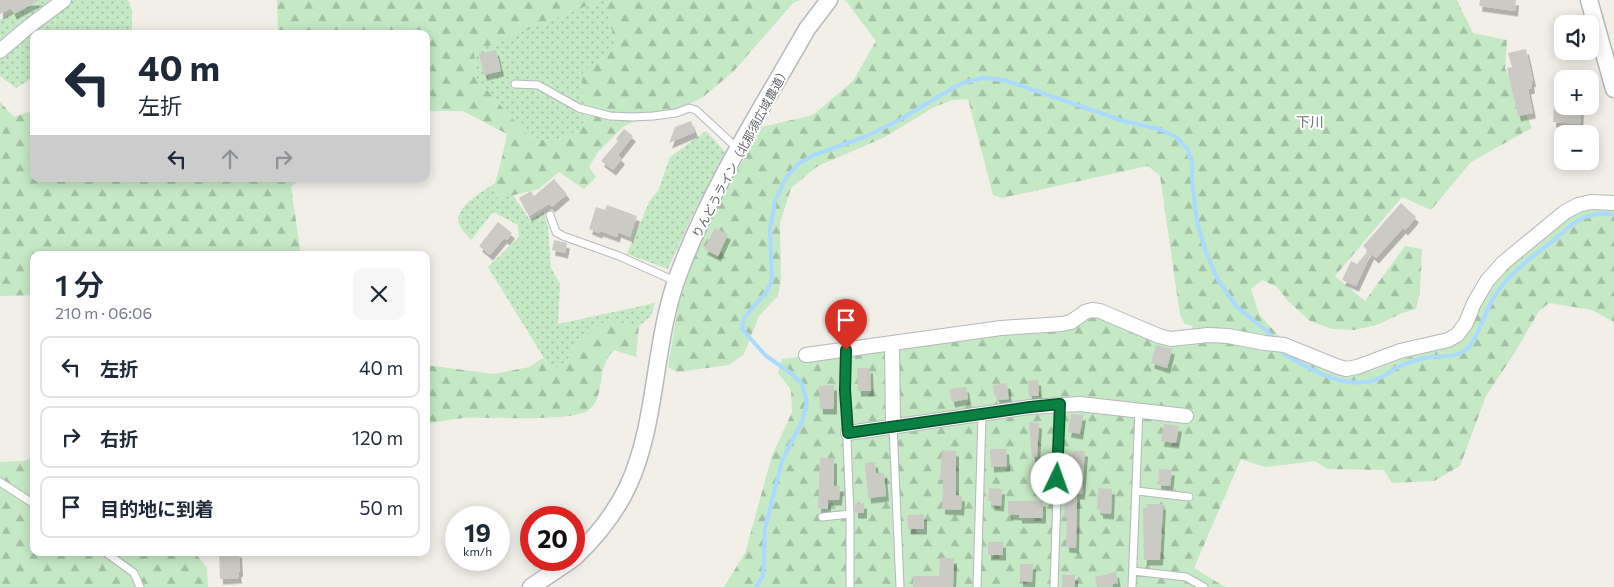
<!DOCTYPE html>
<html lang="ja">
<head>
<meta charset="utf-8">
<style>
	body { margin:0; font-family:Commissioner,"Noto Sans JP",sans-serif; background:#f6f6f7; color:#1f2937; height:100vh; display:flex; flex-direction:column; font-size:19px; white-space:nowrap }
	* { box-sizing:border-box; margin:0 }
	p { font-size:16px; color:#747a83 }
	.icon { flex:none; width:28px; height:28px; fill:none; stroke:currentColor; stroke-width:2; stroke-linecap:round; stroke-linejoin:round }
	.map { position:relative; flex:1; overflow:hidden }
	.side { position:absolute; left:30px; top:251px; width:400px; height:305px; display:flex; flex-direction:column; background:#fff; border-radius:10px; box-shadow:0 2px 12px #0003 }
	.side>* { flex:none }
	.guide { position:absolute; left:30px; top:30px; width:400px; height:152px; border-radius:10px; box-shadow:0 2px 12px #0003; background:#fff; color:#1f2937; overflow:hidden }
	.buttons { position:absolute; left:1554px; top:15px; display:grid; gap:10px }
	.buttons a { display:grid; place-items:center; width:45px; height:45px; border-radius:10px; background:#fff; box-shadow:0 2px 12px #0003; font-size:25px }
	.speed { position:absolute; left:445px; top:506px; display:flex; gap:10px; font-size:25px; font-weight:700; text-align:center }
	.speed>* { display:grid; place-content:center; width:65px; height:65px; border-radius:50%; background:#fff; box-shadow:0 2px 12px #0003; line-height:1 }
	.speed small { font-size:12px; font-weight:400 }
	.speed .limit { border:8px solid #d22; background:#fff; color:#111 }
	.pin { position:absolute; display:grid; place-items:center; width:42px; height:42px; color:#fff; margin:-51px -21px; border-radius:50% 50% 50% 0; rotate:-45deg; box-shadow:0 0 5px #0007 }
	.pin .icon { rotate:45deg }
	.me { position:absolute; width:55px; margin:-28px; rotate:3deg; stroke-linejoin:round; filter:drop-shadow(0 0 4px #0008) }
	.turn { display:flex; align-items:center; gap:18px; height:105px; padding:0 25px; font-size:22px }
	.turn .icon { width:65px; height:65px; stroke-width:2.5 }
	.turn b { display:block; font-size:35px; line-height:42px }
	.lanes { display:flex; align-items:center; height:48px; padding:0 25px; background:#0003; justify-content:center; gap:25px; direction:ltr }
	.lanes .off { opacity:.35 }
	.round { display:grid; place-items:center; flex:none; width:52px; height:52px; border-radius:10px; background:#f6f6f7 }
	.summary { display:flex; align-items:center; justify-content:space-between; height:85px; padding:0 25px }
	h1 { font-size:30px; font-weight:600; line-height:38px }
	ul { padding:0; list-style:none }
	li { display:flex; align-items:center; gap:15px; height:62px; margin:0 10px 8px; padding:0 15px; border:2px solid #e0e1e3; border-radius:10px }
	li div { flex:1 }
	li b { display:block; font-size:19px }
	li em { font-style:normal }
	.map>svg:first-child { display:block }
</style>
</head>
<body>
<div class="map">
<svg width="1614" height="587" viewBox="0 0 1614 587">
	<defs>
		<pattern id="grass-dots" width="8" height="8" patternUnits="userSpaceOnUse" patternTransform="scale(1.25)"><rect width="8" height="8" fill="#c5e8c5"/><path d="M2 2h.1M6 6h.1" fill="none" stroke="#a3c0a4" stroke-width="1.8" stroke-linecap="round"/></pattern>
		<pattern id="forest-firs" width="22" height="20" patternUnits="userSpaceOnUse" patternTransform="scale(1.25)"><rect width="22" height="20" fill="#c5e8c5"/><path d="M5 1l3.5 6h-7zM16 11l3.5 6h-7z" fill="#a3c0a4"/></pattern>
		<filter id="shadow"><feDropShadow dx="3" dy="5.5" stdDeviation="0" flood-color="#0004"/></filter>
	</defs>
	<rect width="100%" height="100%" fill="#f1efe8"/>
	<path fill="url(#grass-dots)" d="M33 0H55L0 43V20Z
		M71 0H128L132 10V34H34V77L16 88 0 76V59L44 20Z
		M601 0H606L609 21 617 47 583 71 591 110 578 131 552 142 528 136 477 79 474 51Z
		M706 131 725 152 692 216 668 269 627 254 649 202 658 191 670 157Z
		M495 183 498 199 513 195 530 220 544 212 548 227 551 268 560 284 558 324 655 303 651 316 639 326 607 321 579 339 568 360 552 371 488 267 519 237 518 225 493 212 471 240C467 235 461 229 459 224 453 207 484 191 495 183Z"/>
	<path fill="url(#forest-firs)" d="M277 0H601L474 52 477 79 528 136 552 142 578 131 591 110 581 97 583 71 617 47 609 21 606 0H800L793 3 733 72 703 97 667 115 639 119 623 127 598 152 589 167 596 177 584 189 559 172 539 189 498 199 495 183 501 162 507 134 463 111H426V34H278Z
		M844 0H1457L1473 33 1507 40 1505 68 1532 128 1471 162 1431 210 1402 197 1335 276 1365 301 1405 246 1422 249 1420 292 1416 309 1402 313 1377 325 1354 330 1332 329 1310 321 1289 302 1277 287 1262 280 1251 289 1259 314 1296 355 1327 370 1346 374 1371 371 1399 360 1456 345 1467 331 1493 285 1518 259 1574 213 1597 207 1614 208V322L1592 310 1549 303 1539 311 1514 354 1486 396 1460 466 1434 481 1392 483 1384 470 1327 469 1315 461 1265 467 1241 459 1194 568 1225 587H724L745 553 772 456 792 412 791 390 778 373 782 359 1010 332 1091 317 1194 341 1192 326 1185 324 1180 315 1160 176 1148 166 1002 198 993 195 968 99 953 100 934 107 885 137 818 166 791 188 780 223 781 279 778 296 759 316 744 354 729 365 678 372 668 367 678 306 705 227 762 127 813 115 853 81 876 41 846 1Z
		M0 102 14 117 34 110V179H300L291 187 301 255H34V295L0 296Z
		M607 320 639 326 636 357 614 350C595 367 607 399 587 411 568 422 490 417 464 418 452 419 439 422 426 424V365L494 374 529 367 543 358 552 371 568 360 579 339Z
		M34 458V552L195 553 207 568 208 587H0V462L23 461Z"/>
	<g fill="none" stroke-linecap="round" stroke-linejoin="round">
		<path stroke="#aadaff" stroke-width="4" d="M1279 348 1284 354C1311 370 1348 392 1380 378 1386 376 1390 371 1396 368 1405 363 1415 361 1425 358 1438 355 1458 359 1468 348 1482 332 1484 311 1496 294 1510 272 1534 256 1554 240 1562 233 1571 224 1581 219 1592 214 1602 212 1614 215
			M756 587 763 576 765 528 782 461 803 419 807 402 802 384 792 374 765 355 742 329 744 318 767 291 772 280 770 230 775 201 786 178 798 164 814 155 867 136 901 119 953 88 965 82 983 78 1004 80 1124 121 1159 129 1176 137 1187 148 1192 164V180L1197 221 1205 250 1218 280 1237 307 1268 332 1274 340"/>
	</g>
	<path fill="#cccac5" filter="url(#shadow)" d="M0 0H40L14 14 11 8 0 14Z
		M1480 0H1516L1515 11 1479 6Z
		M1526 49 1533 81 1531 82 1532 88 1528 89 1533 113 1518 116 1507 68 1512 67 1508 53Z
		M496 50 501 71 484 75 479 54Z
		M1554 106H1581L1580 124 1553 122Z
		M691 121 695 132 669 143 675 127Z
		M624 129 633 136 618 155 622 159 613 170 601 161 618 141 616 139Z
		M554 179 567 194 552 207 549 204 529 216 519 198 531 191 534 196Z
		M1401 203 1416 217 1414 220 1405 230 1403 228 1376 258 1371 254 1356 286 1342 280 1351 261 1357 264 1368 251 1363 246Z
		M607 205 637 216 630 237 618 232 617 237 600 231 599 233 589 229 596 207 605 210Z
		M498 222 512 233 507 240 504 238 490 255 479 246Z
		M715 228 728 234 718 256 704 249Z
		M554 240 567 243 565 253 552 250Z
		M1156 345 1172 349 1167 368 1151 363Z
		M857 368H870L871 391H858Z
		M1038 380 1039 396H1029L1028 381Z
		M1007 383 1009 399 997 400 996 395H994L993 385Z
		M834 385V409H820L819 386Z
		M966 387 968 399 952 402 949 389Z
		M1071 414 1083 415 1080 434 1068 432Z
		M1029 422 1039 423 1037 457H1032Z
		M1164 424 1179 426 1176 443 1161 441Z
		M990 449H1006L1007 466 991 467Z
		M942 450 956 451V495L962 496 961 510 942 509 943 480H940Z
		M1073 451H1085L1082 494H1077L1076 548 1066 547 1067 517H1064L1068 454H1073Z
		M820 458H834V486H840L839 500H828V509L818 508Z
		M875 462 876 473H884L886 496 868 498 865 463Z
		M1159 469 1172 470 1170 486 1158 485Z
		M989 488 1002 489 1001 506 991 505 992 501H988Z
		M1098 488 1112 489 1111 514 1100 513V510L1097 509Z
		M1008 501H1043V518H1019V515L1008 514Z
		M864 503V513H855V504Z
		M1147 504H1163L1160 560H1144L1143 508H1147Z
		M924 514V529H908L907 515Z
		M988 542H1003V555H988Z
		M219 552H239L240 571 238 572 239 578 220 579Z
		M940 558H954L953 587H913V576H939Z
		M1020 564H1033L1032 582 1020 581Z
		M1116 572 1118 583 1112 584 1113 587H1097L1095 577Z
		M1062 575H1075V587H1062Z"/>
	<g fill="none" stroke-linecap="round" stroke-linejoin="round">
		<g stroke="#b5b8bc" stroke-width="9">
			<path id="service" d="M515 84 538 85 579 108 610 116 633 117 653 116 676 113 689 108 696 110 738 149
				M550 215 556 232 563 236 619 256 675 281
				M846 350 845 390 850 514V587
				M893 426 900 587
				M0 482 34 504
				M1137 491 1189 497
				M822 517 850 514
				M105 552 134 573 140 587
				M1133 571 1186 577 1204 587
				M977 587 982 415
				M1054 587 1060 404
				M1132 587 1139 410"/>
		</g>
		<g stroke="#b5b8bc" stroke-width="16">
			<path id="minor" d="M0 51 27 28 64 0
				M892 344 893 426
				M806 355 1001 328 1062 324 1071 322 1085 312 1092 310 1100 311 1159 336 1171 339 1208 335 1228 336 1265 343 1284 345 1336 366 1346 369 1357 367 1400 351 1448 340 1457 335 1466 323 1474 303 1487 281 1503 263 1565 212 1578 205 1591 202 1614 203
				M848 433 1030 407 1080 404 1186 416"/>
		</g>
		<g stroke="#b5b8bc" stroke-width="19">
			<path id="tertiary" d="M1589 0 1614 89
				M574 558C596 537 615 514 628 486 658 422 653 340 679 273 711 187 762 108 807 29L829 0
				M531 587 571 560"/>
		</g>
		<use href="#service" stroke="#fff" stroke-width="7"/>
		<use href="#minor" stroke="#fff" stroke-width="14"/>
		<use href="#tertiary" stroke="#fff" stroke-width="16"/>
	</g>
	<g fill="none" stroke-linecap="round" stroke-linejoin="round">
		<g stroke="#07532c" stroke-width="12">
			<path id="route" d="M846 350 845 390 848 433 1030 407 1060 404 1057 479"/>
		</g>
		<use href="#route" stroke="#0b8043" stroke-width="9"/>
	</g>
	<g text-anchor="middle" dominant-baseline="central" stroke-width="4" stroke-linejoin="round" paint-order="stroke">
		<g font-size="12" fill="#5f6368" stroke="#fff">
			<text transform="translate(740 152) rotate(-62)">りんどうライン（北那須広域農道）</text>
		</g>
		<g font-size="14" fill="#70757a" stroke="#fff">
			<text x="1310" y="121">下川</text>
		</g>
	</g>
</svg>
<div class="buttons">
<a><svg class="icon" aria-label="sound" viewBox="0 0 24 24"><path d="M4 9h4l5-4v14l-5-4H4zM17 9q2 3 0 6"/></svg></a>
<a>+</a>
<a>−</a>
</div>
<div class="speed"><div>19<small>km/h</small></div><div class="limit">20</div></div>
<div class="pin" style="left:846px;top:350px;background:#d93025"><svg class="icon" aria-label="arrive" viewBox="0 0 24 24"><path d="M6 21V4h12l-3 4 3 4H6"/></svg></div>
<svg class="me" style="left:1057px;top:479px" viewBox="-20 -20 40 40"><circle r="19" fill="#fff"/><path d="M0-13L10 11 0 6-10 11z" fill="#0b8043"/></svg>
<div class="guide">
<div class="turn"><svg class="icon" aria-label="left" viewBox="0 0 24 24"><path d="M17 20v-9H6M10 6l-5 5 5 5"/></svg><div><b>40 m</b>左折</div></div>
<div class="lanes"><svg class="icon" aria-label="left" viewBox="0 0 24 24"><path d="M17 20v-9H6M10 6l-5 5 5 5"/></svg><svg class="icon off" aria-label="ahead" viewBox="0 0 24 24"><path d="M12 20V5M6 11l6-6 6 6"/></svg><svg class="icon off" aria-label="right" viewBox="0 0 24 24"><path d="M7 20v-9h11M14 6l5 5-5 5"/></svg></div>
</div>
<section class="side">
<div class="summary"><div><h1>1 分</h1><p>210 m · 06:06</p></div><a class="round"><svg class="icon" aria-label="close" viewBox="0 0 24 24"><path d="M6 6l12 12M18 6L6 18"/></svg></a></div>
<ul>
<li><svg class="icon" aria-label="left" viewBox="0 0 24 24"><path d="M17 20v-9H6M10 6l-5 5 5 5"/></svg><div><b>左折</b></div><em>40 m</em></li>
<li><svg class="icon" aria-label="right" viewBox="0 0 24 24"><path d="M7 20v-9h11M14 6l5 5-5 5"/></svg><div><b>右折</b></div><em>120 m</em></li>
<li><svg class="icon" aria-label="arrive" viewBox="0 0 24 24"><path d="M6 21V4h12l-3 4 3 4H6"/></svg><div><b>目的地に到着</b></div><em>50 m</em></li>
</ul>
</section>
</div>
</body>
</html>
